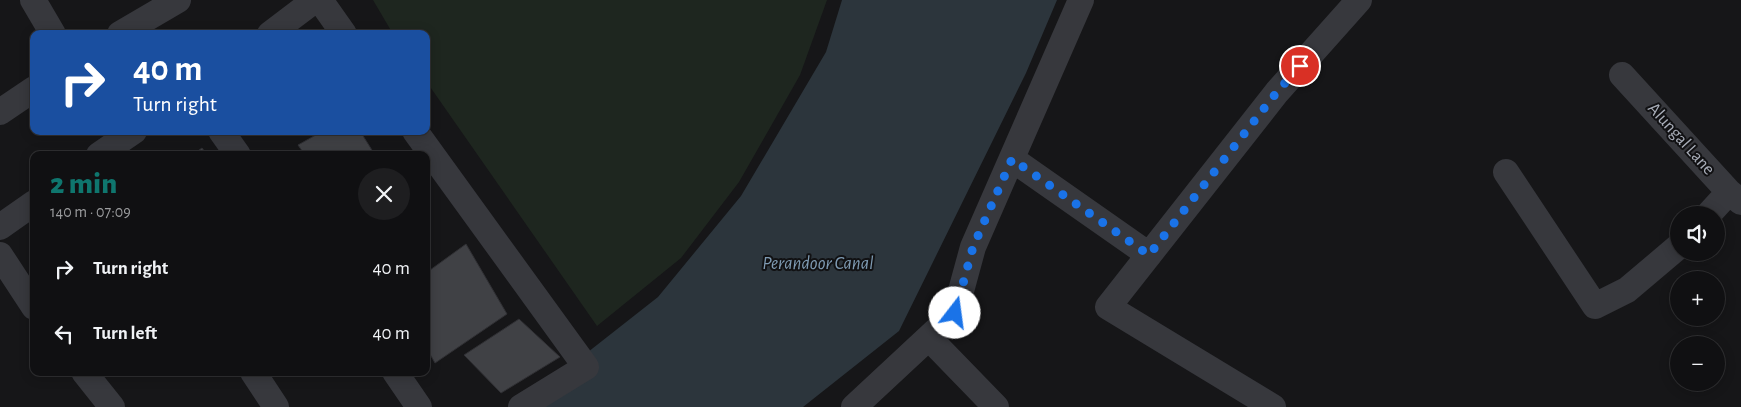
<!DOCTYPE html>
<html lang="en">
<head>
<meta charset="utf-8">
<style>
	body { margin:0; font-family:"Alegreya Sans",sans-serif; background:#1e1e20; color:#f1f3f6; height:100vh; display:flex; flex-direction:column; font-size:19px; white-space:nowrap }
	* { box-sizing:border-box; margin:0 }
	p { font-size:16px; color:#9c9d9f }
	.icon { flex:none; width:28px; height:28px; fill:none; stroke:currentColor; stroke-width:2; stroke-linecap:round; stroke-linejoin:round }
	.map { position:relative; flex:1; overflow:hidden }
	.sheet { position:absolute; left:30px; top:151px; width:400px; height:225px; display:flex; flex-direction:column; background:#101012; border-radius:10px; box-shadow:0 2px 12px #0003,0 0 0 1px #303032 }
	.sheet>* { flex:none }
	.hud { position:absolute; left:30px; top:30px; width:400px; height:105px; border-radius:10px; box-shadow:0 2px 12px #0003,0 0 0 1px #303032; background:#1a4fa0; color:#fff; overflow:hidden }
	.buttons { position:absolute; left:1670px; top:206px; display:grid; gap:10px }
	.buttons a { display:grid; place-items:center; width:55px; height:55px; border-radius:50%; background:#101012; box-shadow:0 2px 12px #0003,0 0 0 1px #303032; font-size:25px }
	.pin { position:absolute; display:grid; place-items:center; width:42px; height:42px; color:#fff; margin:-21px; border:2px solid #fff; border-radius:50%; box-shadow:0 1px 5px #0007 }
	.me { position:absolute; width:55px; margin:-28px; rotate:15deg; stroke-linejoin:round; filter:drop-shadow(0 0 4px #0008) }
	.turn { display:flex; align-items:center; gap:18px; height:105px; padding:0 20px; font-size:22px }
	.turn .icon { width:65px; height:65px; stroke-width:2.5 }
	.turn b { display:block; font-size:35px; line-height:42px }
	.round { display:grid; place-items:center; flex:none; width:52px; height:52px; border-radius:26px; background:#1e1e20 }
	.overview { display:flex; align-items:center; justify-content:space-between; height:85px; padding:0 20px }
	h1 { font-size:30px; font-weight:800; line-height:38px; color:#0f766e }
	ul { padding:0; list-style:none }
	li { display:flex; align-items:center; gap:15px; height:65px; padding:0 20px }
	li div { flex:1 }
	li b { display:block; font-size:19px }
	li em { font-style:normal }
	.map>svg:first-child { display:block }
</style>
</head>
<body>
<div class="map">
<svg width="1741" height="407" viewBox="0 0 1741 407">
	<rect width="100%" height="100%" fill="#161618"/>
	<path fill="#1e261f" d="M373 0H827L800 75 739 182 681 258 597 326 426 81V34H393Z"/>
	<path fill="#2c353c" d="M842 0H1057L1026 73 899 331 803 407H518L658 297 741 196 826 52Z"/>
	<path fill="#404145" stroke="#303034" d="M323 131H360L375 155H305L298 145Z
		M202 148 207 155H192Z
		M466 244 507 314 435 363 426 347V273Z
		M519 319 560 357 501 393 464 355Z"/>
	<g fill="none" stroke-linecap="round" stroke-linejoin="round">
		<path stroke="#37383d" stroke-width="26" d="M33 0 53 34
			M320 0 344 34
			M120 34 178 0
			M270 34 315 0
			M1622 75 1729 192 1741 202
			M0 112 34 89
			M221 131 238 155
			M415 131 586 367 521 407
			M99 155 134 131
			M1012 159 1149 255
			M1506 172 1595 306 1627 290 1679 246
			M1708 215 1729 192
			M0 227 34 203
			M0 255 34 307
			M929 338 996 407
			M84 372 112 407
			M253 372 276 407
			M395 372 419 407
			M854 407 955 313 973 247 1081 0
			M1273 407 1108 307 1277 92 1359 0"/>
	</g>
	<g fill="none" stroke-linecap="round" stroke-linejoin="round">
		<path stroke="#1a73e8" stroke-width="9" stroke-dasharray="0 16.2" d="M955 313 973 247 1012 159 1149 255 1277 92 1300 66"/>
	</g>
	<g text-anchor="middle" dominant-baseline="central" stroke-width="4" stroke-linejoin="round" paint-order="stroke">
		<g font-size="18" fill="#a8adb8" stroke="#111113">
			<text transform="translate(1681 139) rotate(48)">Alungal Lane</text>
		</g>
		<g font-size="19" font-style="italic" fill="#7f9bb3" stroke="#111113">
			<text x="818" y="263">Perandoor Canal</text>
		</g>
	</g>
</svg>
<div class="buttons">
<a><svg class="icon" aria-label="sound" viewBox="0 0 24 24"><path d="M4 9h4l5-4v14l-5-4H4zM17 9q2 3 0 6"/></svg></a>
<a>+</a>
<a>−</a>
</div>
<div class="pin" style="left:1300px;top:66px;background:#d93025"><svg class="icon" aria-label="arrive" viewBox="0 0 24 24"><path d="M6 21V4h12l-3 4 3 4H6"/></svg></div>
<svg class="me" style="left:955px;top:313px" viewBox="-20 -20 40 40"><circle r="19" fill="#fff"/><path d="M0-13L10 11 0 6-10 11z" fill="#1a73e8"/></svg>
<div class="hud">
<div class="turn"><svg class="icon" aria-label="right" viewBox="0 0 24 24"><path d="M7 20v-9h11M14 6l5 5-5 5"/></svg><div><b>40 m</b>Turn right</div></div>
</div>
<section class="sheet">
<div class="overview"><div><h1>2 min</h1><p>140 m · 07:09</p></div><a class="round"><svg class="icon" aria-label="close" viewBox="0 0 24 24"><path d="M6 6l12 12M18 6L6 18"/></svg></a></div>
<ul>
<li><svg class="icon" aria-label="right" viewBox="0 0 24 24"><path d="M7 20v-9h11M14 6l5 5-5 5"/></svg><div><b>Turn right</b></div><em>40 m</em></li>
<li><svg class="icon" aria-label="left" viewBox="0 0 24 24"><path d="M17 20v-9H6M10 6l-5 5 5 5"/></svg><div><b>Turn left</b></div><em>40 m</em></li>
</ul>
</section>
</div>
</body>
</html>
